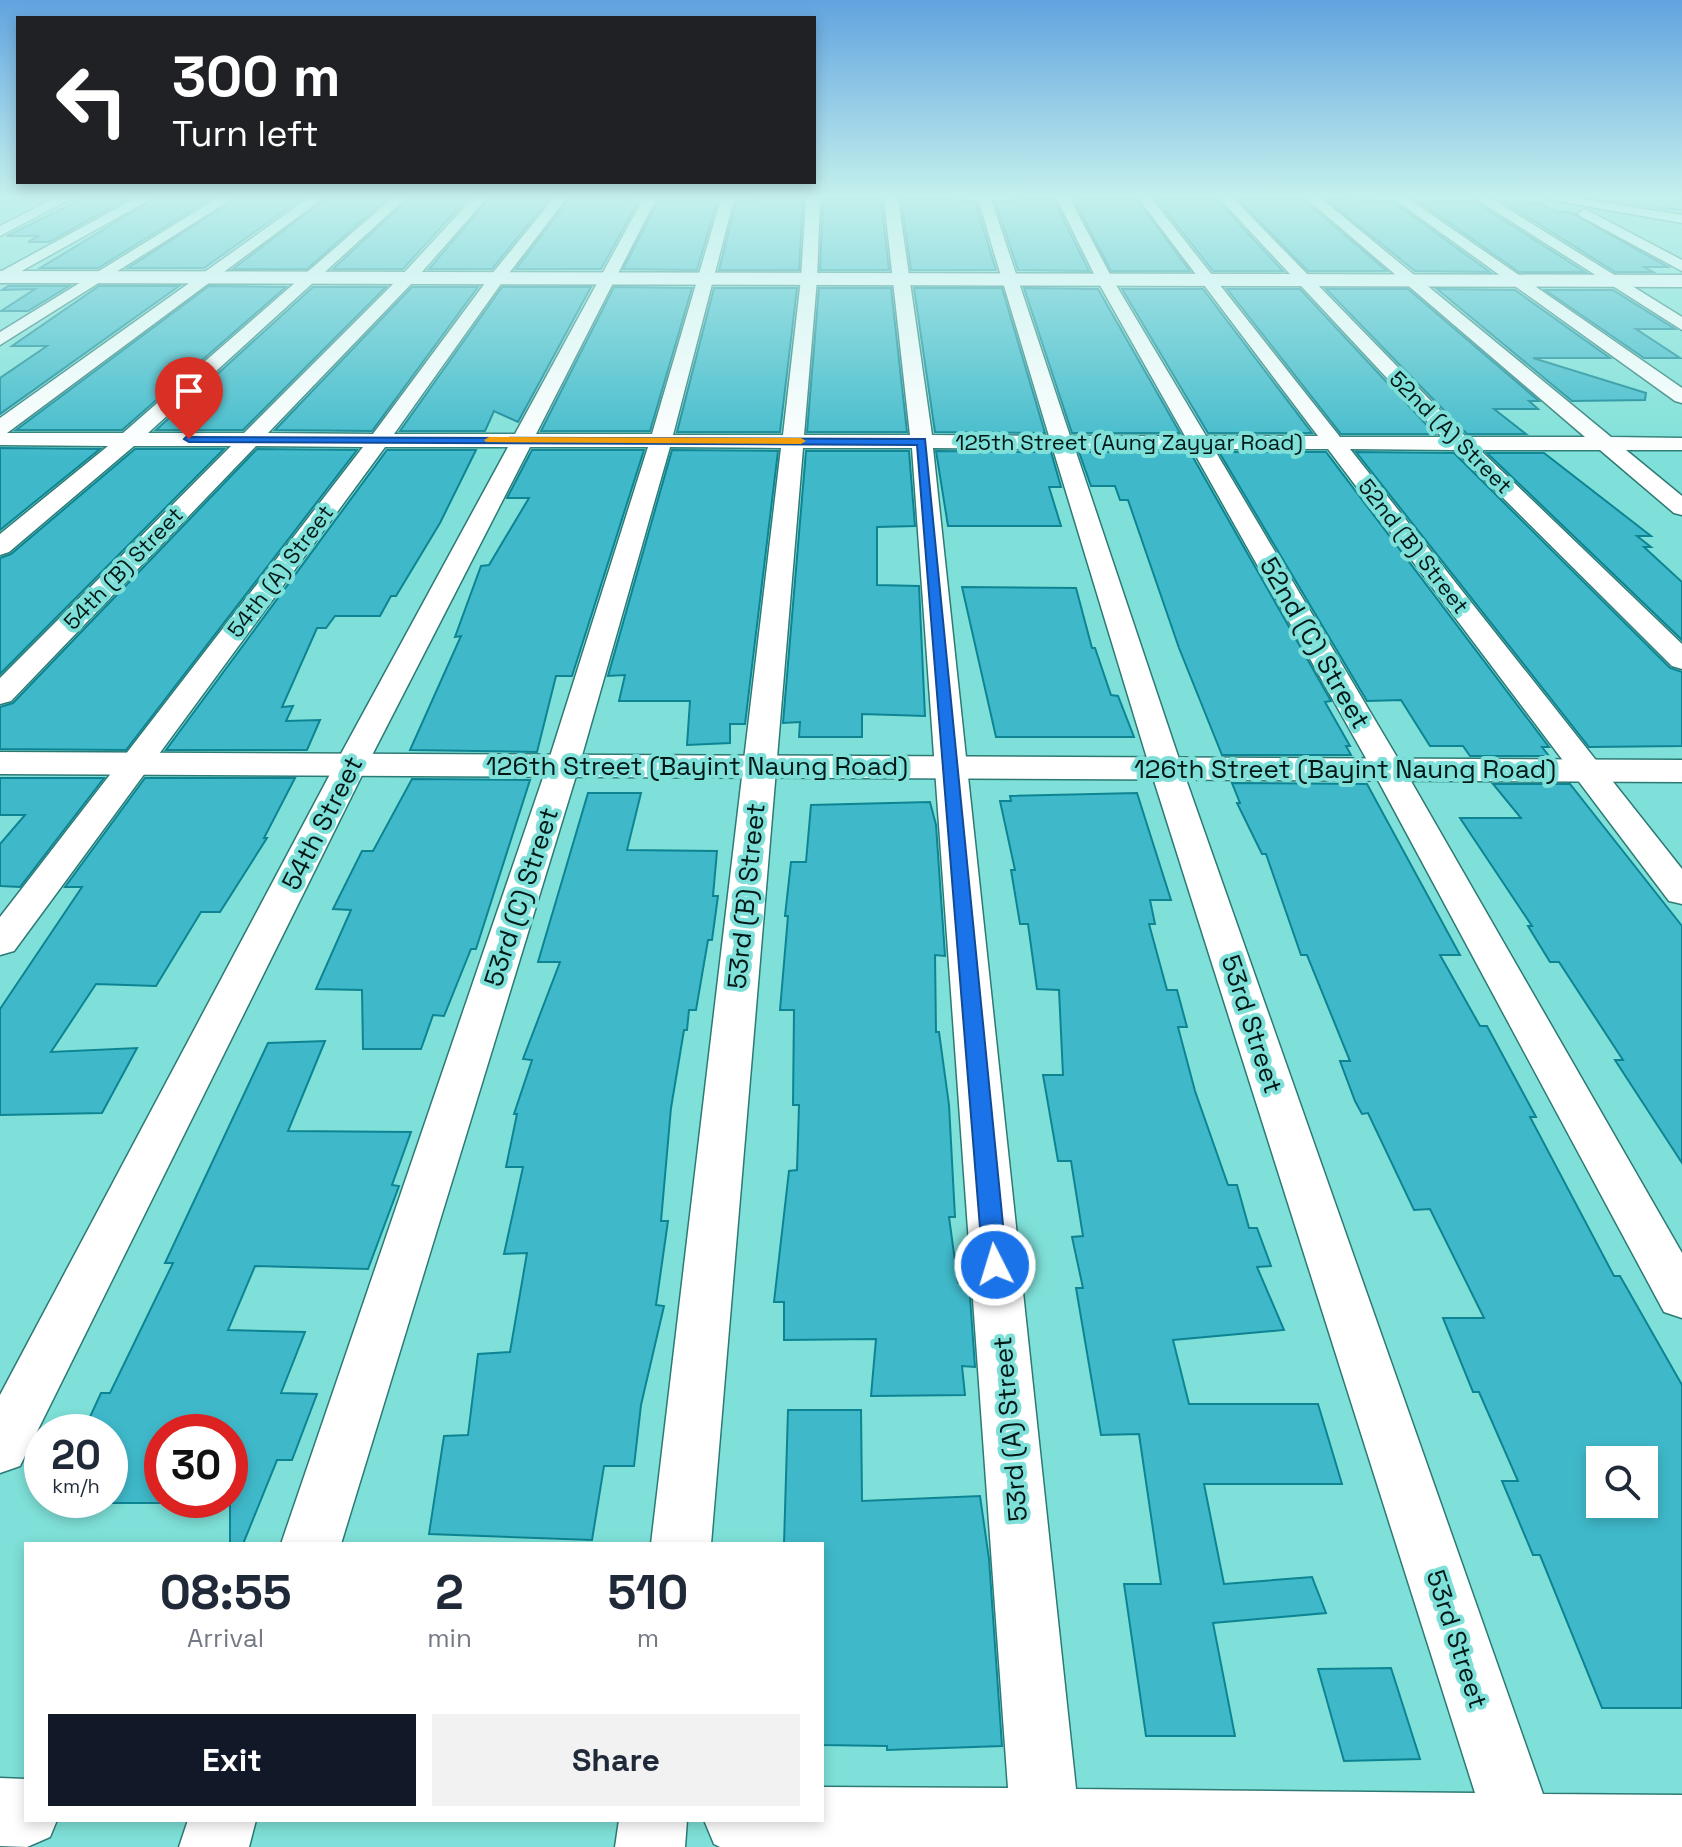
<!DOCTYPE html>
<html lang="en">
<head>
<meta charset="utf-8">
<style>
	body { margin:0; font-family:"Space Grotesk",sans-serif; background:#f2f2f3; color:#1f2937; height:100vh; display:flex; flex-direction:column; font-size:30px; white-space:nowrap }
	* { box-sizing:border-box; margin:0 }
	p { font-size:26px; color:#747a83 }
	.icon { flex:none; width:44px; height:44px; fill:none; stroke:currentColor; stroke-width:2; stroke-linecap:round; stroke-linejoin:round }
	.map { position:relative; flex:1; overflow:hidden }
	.drawer { position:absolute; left:24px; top:1542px; width:800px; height:280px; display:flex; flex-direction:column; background:#fff; border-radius:0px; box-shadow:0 4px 12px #0003 }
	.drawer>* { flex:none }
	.top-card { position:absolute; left:16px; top:16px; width:800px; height:168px; border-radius:0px; box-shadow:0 4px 12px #0003; background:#202124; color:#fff; overflow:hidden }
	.controls { position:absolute; left:1586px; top:1446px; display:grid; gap:16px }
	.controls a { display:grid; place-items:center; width:72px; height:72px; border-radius:0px; background:#fff; box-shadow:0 4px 12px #0003; font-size:40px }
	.speed { position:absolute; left:24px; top:1414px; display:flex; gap:16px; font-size:40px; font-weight:700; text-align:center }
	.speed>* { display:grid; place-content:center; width:104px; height:104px; border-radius:50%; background:#fff; box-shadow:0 4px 12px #0003; line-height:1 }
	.speed small { font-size:20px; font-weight:400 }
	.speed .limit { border:12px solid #d22; background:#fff; color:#111 }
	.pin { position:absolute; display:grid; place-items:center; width:68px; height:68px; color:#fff; margin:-82px -34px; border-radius:50% 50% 50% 0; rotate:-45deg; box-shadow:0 0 8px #0007 }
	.pin .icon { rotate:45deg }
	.me { position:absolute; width:88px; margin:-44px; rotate:355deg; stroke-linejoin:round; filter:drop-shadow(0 0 6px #0008) }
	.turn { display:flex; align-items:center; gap:28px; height:168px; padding:0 24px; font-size:36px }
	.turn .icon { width:104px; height:104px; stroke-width:2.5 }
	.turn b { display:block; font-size:56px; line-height:68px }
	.eta { display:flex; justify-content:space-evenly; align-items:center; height:136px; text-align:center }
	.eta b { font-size:48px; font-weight:700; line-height:56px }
	.primary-button { display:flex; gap:16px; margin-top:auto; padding:16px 24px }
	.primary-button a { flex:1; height:92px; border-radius:0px; background:#111827; color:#fff; font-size:32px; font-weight:700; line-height:92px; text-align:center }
	.primary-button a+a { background:#f2f2f3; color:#1f2937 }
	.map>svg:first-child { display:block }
</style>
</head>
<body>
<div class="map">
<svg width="1682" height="1847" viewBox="0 0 1682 1847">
	<rect width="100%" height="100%" fill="#7ee0d8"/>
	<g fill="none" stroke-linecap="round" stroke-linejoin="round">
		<path fill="#3889d1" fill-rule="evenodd" d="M1602 199 1682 209V211L1585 199Z"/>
	</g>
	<path fill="#3fb9ca" stroke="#0e8493" stroke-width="2" fill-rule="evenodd" d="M82 199H127L49 242H28L39 236H7Z
		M154 199H210L98 268H40Z
		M235 199H301L204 268H128Z
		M325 199H386L307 269H233Z
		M408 199H467L403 269H333Z
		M489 199H549L492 269H429Z
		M569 199H630L629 202H638L601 269H516Z
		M755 199H803L799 270H719L736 202H755Z
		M823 199H881L889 270H820Z
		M901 199 975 201 996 270H911Z
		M1083 199H1136L1190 271H1111L1074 200Z
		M1156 199 1217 200 1283 271H1213Z
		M1038 200H1054L1089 271 1018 270 995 201Z
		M1239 200H1304L1387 271H1308Z
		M1327 200 1392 201 1490 272 1415 271Z
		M1418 201H1474L1585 272H1519Z
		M1502 201 1543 204 1556 212H1570L1668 267H1644L1653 272H1615Z
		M658 202H717L697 270 623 269Z
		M8 286H69L28 311H1L35 289 2 290Z
		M99 286H179L0 414V378L47 346H12Z
		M209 286 286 287 122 430H16Z
		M313 287H386L243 430H156Z
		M412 287H478L372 431 275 430Z
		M502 287H591L518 422 494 411 485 431H400Z
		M614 287 692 288 650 431H541Z
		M714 288H797L780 432H677Z
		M819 288H891L907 432H807Z
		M914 288H1002L1045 433 935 432Z
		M1024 288 1098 289 1180 433H1072Z
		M1122 289H1203L1312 433H1208Z
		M1227 289H1300L1435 434H1341Z
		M1326 289H1408L1539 401H1529L1538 409H1494L1526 434H1467Z
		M1437 289 1515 290 1610 358H1533L1646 393 1645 400 1572 401Z
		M1545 290H1613L1675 329H1636L1680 358H1644Z
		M0 448 100 449 0 530Z
		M135 449H224L0 674V558L11 554Z
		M257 449 357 450 126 750 0 749V707L13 703Z
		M387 450H476L440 523 396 596H391L380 616H335L326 628H317L282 707 293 706 286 721 320 720 307 750H166Z
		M532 450H644L572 676H556L537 752 410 750 461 636 455 637 481 566 489 565 529 498H507Z
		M672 450 778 451 745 724H730V743L687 745 690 701H619L625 675 608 676Z
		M806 451H909L915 526 877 527V585L919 586 925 716 862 714V737H799L800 722 783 723Z
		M936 451 1051 452 1061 487H1049L1061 526H948Z
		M1079 452H1190L1331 701 1325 702 1350 746H1346L1351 755H1222L1179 648 1128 500H1120L1115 486H1091Z
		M1219 452H1326L1549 747H1542L1549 756H1470L1463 746H1430L1401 700 1367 701Z
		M1356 452 1454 453 1670 668 1682 672V746L1589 747Z
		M1487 453H1544L1651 536H1637L1651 547H1644L1682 582V640Z
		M962 587 1076 588 1092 648H1095L1111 695 1118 696 1134 737H996Z
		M0 778H104L20 887 0 886V844L25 815H0Z
		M145 778H295L264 838H267L220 912H201L156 986 96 984 51 1052 137 1048 102 1113 0 1115V1009L82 887H65Z
		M412 779 530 780 476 949H471L444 1016 433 1015 421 1049H363L362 990 316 989 351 910 333 909 362 851H373Z
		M1232 783 1367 784 1460 955H1440L1480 1026H1487L1536 1117H1530L1614 1276H1620L1682 1385V1708H1602L1540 1555H1533L1502 1481H1518L1479 1392H1473L1443 1318H1484L1430 1209 1414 1210 1368 1113 1362 1114 1355 1101 1340 1061H1350L1307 955H1301L1266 854H1262L1237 803H1240ZM1600 1460H1644V1504H1600Z
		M1493 784H1570L1682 926V1163L1615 1060H1623L1559 962H1550L1528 926H1532L1460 818H1521Z
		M588 793H641L627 850 717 851 713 896H718L712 940H708L696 1010H689L687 1030H684L671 1108 661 1221H668L656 1305 664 1306 641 1405 634 1466H604L592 1540 429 1534 444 1436 468 1435 478 1354 510 1352 527 1253 504 1254 523 1167H506L517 1114H514L532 1060 523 1059 560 962H538Z
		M1137 793 1171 900H1150L1155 924H1149L1167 990H1177L1187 1027H1178L1195 1091 1228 1185H1237L1249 1228H1257L1271 1266 1257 1267 1284 1330 1173 1340 1189 1404H1318L1342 1484H1204L1224 1584 1312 1577 1326 1613 1213 1623 1235 1736H1146L1124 1584H1161L1139 1434 1101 1435 1076 1288H1083L1072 1237 1083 1236 1071 1161H1058L1043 1075H1063L1059 990 1037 989 1028 924H1020L1011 870H1015L1000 801H1011L1010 796Z
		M930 802 936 825 945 956 935 955 936 1032H939L949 1105 955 1217H949L958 1283H969L975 1367 962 1366 965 1395 871 1396 876 1339 784 1340V1302H774L789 1171 797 1170 799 1105H793L794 1010H780L788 916H785L791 862H806L811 805Z
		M325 1041 288 1131 411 1132 392 1185 399 1186 368 1269 255 1266 228 1330 305 1332 281 1393 317 1394 292 1460H277L243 1544H230V1432H162V1503H110V1432H83L101 1393H110L173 1263H165L268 1043Z
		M788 1410H861L862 1501 980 1496 989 1559 1002 1746 887 1750V1746L822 1745V1544H784Z
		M1391 1668 1420 1759 1344 1761 1318 1669Z"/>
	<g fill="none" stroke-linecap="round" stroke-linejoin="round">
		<g stroke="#2d7a75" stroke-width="3">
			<path id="minor" d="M53 199H70L0 236V226Z
				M134 199H151L0 283V272Z
				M216 199H232L0 345V332Z
				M307 199H322L7 433H123L391 199H405L148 433H244L402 275 472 199H486L414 281 268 433 373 434 491 275 553 199H566L503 281 394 434H515L643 199H656L536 434H652L721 199H734L673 435H783L801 279 806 199H820L817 279 804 435H910L884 199H898L932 435 1049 436 978 199H991L1070 436H1185L1097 280 1057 199H1070L1113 280 1206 436H1318L1139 199H1152L1340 437H1442L1220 199H1234L1466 437H1585L1307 199H1322L1611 437 1682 438V450H1626L1682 496V515L1674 513 1600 450H1480L1682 644V669L1672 666 1455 450 1350 449 1682 869V904L1669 901 1328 449H1214L1404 769 1682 1253V1318L1664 1312 1372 769 1192 449H1075L1182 768 1543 1794 1682 1795V1847H720L714 1844 704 1820H822V1787L1008 1788 912 448H803L711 1544H651L781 448 670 447 579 766 341 1544H281L547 766 648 447H530L368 763 20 1466 0 1473V1395L336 763 508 447H385L14 951 0 955V917L363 447 256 446 11 701 0 704V678L231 446H134L9 552 0 555V534L108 446 0 445V418ZM933 448 1053 449 1150 768 1475 1793 1076 1789Z
				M1394 199H1409L1682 388V403L1675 401Z
				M1476 199H1492L1682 317V330Z
				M1546 199H1581L1682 215V223Z
				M1585 209 1682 260V271L1580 216 1578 213Z
				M0 1778 26 1779V1820H57L50 1837 27 1847 0 1846Z
				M188 1820H256L249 1847H179Z
				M619 1820H687L685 1847H615Z"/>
		</g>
		<g stroke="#2d7a75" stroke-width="3">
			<path id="tertiary" d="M0 271 1682 275V287L0 283Z
				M0 752 1682 760V782L0 774Z"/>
		</g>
		<use href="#minor" fill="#fff" fill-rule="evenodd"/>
		<use href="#tertiary" fill="#fff" fill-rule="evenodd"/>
	</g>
	<linearGradient id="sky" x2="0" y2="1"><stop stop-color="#61a3df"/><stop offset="0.43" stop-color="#c5f1ed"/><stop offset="1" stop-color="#c5f1ed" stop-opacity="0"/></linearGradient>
	<rect width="1682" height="458" fill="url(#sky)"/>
	<path fill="#1a73e8" stroke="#114b97" stroke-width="2" d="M186 437 925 439 1007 1265 1003 1271 995 1274 987 1271 983 1265 917 445 189 442 184 439Z"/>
	<path fill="#f59e0b" d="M489 437 801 438 806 441 801 444 486 442 484 440Z"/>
	<g text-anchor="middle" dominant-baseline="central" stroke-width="8" stroke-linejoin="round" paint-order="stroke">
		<g font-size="22" fill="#001816" stroke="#7ee0d8">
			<text transform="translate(1451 432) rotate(45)">52nd (A) Street</text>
			<text x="1129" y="442">125th Street (Aung Zayyar Road)</text>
			<text transform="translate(1414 546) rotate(52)">52nd (B) Street</text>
			<text transform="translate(123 568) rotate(-46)">54th (B) Street</text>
			<text transform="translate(280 571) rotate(-53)">54th (A) Street</text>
		</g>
		<g font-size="26" fill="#001816" stroke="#7ee0d8">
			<text transform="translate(1315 643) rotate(60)">52nd (C) Street</text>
			<text x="697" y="766">126th Street (Bayint Naung Road)</text>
			<text x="1345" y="769">126th Street (Bayint Naung Road)</text>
			<text transform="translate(322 823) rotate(-63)">54th Street</text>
			<text transform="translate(746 896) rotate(-84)">53rd (B) Street</text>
			<text transform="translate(521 897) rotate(-72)">53rd (C) Street</text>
			<text transform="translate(1252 1024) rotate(72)">53rd Street</text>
			<text transform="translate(1010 1429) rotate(-95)">53rd (A) Street</text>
			<text transform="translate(1457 1639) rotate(72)">53rd Street</text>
		</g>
	</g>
</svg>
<div class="controls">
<a><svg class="icon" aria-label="search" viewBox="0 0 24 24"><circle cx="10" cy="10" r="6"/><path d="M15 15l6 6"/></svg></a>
</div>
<div class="speed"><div>20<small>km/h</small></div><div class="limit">30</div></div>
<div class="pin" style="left:189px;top:439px;background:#d93025"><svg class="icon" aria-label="arrive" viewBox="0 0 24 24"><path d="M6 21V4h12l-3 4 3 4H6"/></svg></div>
<svg class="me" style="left:995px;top:1265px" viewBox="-20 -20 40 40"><circle r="17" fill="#1a73e8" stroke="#fff" stroke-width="3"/><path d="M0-11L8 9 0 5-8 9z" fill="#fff"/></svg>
<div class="top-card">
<div class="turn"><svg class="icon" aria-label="left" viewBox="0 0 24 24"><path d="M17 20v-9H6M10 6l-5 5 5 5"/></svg><div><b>300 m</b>Turn left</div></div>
</div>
<section class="drawer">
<div class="eta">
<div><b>08:55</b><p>Arrival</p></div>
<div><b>2</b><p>min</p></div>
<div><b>510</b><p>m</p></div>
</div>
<div class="primary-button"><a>Exit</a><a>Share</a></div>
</section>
</div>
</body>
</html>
